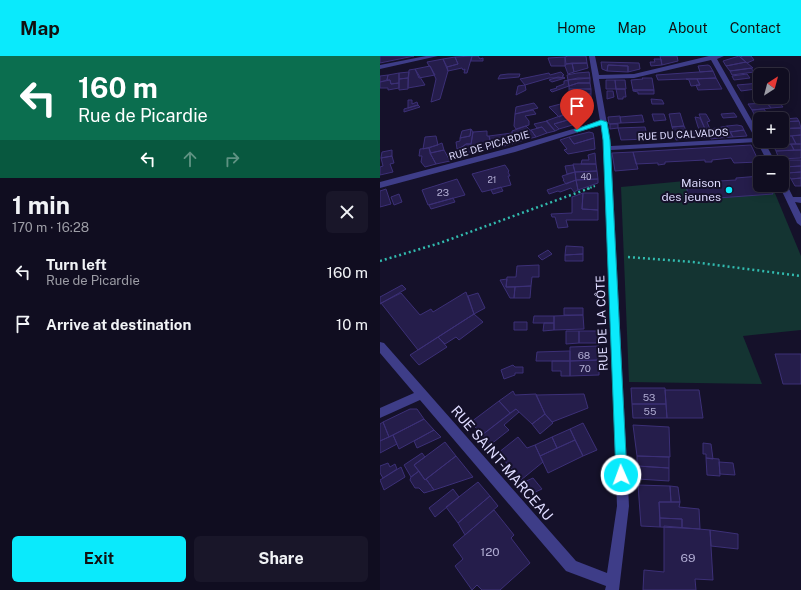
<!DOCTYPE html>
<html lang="en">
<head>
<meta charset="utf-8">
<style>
	body { margin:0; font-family:"Public Sans",sans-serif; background:#191629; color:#f1f3f6; height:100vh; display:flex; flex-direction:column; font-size:15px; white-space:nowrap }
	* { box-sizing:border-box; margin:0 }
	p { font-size:13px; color:#9c9ca5 }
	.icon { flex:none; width:22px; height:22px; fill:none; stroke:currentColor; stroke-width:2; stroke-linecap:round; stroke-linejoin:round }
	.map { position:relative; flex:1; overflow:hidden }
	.details { display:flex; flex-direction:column; background:#100d20; width:380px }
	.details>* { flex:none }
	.guide { background:#0b6e4f; color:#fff; overflow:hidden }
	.needle { width:26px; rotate:36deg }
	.fabs { position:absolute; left:373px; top:12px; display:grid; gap:8px }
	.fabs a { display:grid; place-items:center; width:36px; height:36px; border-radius:6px; background:#100d20; box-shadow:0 2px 10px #0003,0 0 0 1px #302d3e; font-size:20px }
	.pin { position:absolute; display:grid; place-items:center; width:34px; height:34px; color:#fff; margin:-41px -17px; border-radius:50% 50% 50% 0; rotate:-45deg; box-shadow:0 0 4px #0007 }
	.pin .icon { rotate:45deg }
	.me { position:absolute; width:44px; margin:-22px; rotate:358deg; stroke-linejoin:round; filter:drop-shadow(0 0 3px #0008) }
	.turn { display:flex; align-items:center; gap:14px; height:84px; padding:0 12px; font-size:18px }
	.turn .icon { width:52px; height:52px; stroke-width:2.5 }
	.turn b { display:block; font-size:28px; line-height:34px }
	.lanes { display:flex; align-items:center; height:38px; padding:0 12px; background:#0003; justify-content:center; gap:20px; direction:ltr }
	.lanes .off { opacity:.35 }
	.round { display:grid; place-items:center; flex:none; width:42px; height:42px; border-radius:6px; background:#191629 }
	.summary { display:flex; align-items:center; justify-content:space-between; height:68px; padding:0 12px }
	h1 { font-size:24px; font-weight:700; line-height:30px }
	.primary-button { display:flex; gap:8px; margin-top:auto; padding:8px 12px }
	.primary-button a { flex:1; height:46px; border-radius:6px; background:#0aeafc; color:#111; font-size:16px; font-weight:700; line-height:46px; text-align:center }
	.primary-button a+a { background:#191629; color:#f1f3f6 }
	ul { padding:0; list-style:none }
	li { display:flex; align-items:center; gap:12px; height:52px; padding:0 12px }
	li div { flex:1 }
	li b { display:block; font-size:15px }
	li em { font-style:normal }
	header { display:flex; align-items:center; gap:24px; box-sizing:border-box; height:56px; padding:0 20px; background:#0aeafc; color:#111 }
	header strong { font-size:19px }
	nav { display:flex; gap:22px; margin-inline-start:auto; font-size:14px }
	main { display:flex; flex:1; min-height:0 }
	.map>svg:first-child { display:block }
</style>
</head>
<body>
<header>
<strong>Map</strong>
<nav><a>Home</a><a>Map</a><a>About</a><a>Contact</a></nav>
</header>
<main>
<section class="details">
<div class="guide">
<div class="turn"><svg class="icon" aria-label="left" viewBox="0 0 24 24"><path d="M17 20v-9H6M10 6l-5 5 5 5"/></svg><div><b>160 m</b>Rue de Picardie</div></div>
<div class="lanes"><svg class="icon" aria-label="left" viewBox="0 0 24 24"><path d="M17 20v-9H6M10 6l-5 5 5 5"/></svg><svg class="icon off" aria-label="ahead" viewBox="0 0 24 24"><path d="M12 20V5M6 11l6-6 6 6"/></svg><svg class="icon off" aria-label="right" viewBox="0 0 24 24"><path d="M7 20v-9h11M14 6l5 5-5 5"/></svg></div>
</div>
<div class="summary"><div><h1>1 min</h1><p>170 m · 16:28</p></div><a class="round"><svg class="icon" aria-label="close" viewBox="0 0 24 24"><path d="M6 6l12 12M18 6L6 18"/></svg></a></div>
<ul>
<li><svg class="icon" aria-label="left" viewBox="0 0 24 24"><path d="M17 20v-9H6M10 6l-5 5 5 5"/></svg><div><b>Turn left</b><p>Rue de Picardie</p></div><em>160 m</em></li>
<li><svg class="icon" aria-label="arrive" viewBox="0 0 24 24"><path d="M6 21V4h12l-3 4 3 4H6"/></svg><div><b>Arrive at destination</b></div><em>10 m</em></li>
</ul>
<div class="primary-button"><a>Exit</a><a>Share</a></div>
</section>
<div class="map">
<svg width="421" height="534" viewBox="0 0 421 534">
	<rect width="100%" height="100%" fill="#15112a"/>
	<path fill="#143432" d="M305 125 311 141 394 135 421 200V274L363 280 382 328 249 326 241 131Z"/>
	<path fill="#251d4b" stroke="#3c3077" d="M0 0H34L0 7Z
		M92 0H98L100 3 103 2V5H91Z
		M92 0 87 17H84L85 13 83 14 82 12 68 15 67 11 78 8 75 1Z
		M188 0H206L207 7 186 8 185 1Z
		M280 0H297L298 5 282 9Z
		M359 0 366 6 346 10 343 5Z
		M363 0H371L374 4 367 7 360 1Z
		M75 1 78 8 67 11 63 3Z
		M185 1V10H171L168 2Z
		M63 3 68 15 60 43 51 46 56 23 50 10H49L47 6Z
		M274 3H281L282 9 271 10 270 6H275Z
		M221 6 259 7 260 13 248 16V10L228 9 227 15 222 13Z
		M366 6 373 12 350 15 346 10Z
		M192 7H207L208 12 194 16Z
		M192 7 194 16 188 18 185 10 186 8Z
		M228 9 248 10V16L227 15Z
		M328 9 330 10 333 15 320 16 318 10Z
		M50 10 55 19 39 22 35 13Z
		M371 12 374 16 352 19 350 15Z
		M35 13 45 29 28 32 29 14Z
		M333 15 336 22 278 24 276 19Z
		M29 16 28 22 19 23V17Z
		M181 16 184 19 182 20 185 22H169L145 29 140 23 169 17 170 19Z
		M209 16 210 22 188 24 187 19 197 17Z
		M19 17V27L11 28 10 24H7L8 19Z
		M128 18H140L139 21 118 23 120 19Z
		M367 18 370 22 354 24 352 20Z
		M8 19 7 24 0 26V20Z
		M178 21 185 22 172 26 169 24Z
		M28 22V33L19 34V23Z
		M198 22H210V27H198L189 30 188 24Z
		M262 22H272L274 34H253L251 24 263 23Z
		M336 22 342 33 318 34 316 29H320L317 23Z
		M306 23H317L320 29 311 30 309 24Z
		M10 24 11 28 19 27V32L8 34V32H0V26Z
		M188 24 189 30 172 36 170 34 177 32 176 31 184 28V25Z
		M226 24H235L236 33H226Z
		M235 24H245L246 33H236Z
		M198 27H210L211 33H189V30Z
		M380 27 379 36 376 33 361 35 357 29Z
		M145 29 146 34 136 39 138 30Z
		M189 33H211V38H189Z
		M236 33H245L246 41H243V43H238Z
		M253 34H274V38H258V36L253 35Z
		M227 35H233L234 41 227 43Z
		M189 38H211V41L191 44Z
		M211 41V45H197V43Z
		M271 43 282 44 284 48H272Z
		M28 44H32V48L37 46 38 49 28 52Z
		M196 44 211 45 212 55 188 57 179 61 169 51Z
		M399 46 403 51 391 52 387 47Z
		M154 47 158 52 135 58 136 51Z
		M387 47 391 52 372 54 368 48Z
		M38 49 40 51 24 56V53Z
		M384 53 388 59 375 60 372 54Z
		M153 54 156 58 145 60 149 65V69L136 73 134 70 135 58Z
		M188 57H194L203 67 196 68 191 63 174 68 179 73 175 75 166 65Z
		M300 57 304 70 292 71 289 58Z
		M354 57 357 61 343 62 341 58Z
		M272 58H284L286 64 274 65Z
		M319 58H326L330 65 327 66 330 73H325Z
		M401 58 404 63 417 62 419 65 402 66V63H397L394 59Z
		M262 59 264 66 241 67 240 61Z
		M388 59H394L397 63H380L379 67 375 60Z
		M240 60 241 67 229 68 228 61Z
		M315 61 320 62 325 73 320 74 318 71Z
		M191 63 196 68 179 73 174 68Z
		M167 65 175 75 167 77 162 71 157 72 154 68Z
		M419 65 421 72 404 73 402 70V66Z
		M230 68H238V72L230 73Z
		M357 69 362 70 364 74 350 76 347 70Z
		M146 70 150 74 132 79V75Z
		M304 70 310 82 296 84 292 71Z
		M347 70 353 81 339 82 337 79 341 78 337 72Z
		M162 71 167 77 156 81 151 74Z
		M265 71 268 83 241 84 238 72Z
		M337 72 341 78 337 79 339 82 331 83 330 81 310 82 307 76Z
		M412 72H421V79L408 80 404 73Z
		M91 73 93 76 91 88H86L82 91 77 93 76 86 80 85V82L90 80Z
		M91 73 90 80 80 82 82 75Z
		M151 74 156 81 144 84 138 78Z
		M364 74 367 80 353 81 350 76Z
		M107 75V80H109L110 84H117L118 91 90 95 93 76Z
		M209 76 213 77 214 82 194 88 189 81Z
		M132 77V82L129 83V89L118 91 117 84H110L109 80Z
		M138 78 144 84 132 88V79Z
		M421 79V88H416L412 80Z
		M56 80 58 89 43 93 45 81Z
		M402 80H412L416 88 393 89 391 85H402Z
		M189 81 194 88 214 82 215 93 188 98 184 94 187 93 180 84Z
		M62 87 64 94 51 97 49 92Z
		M86 88H91L89 99 81 102 77 93 82 91Z
		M411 88 414 94 396 95 393 89Z
		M411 88H421V94H414Z
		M371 89 379 106 354 107 351 102 332 104V106H325V104L285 106V108L278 109V107L256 108 253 96Z
		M49 92 50 97 56 108 45 111 41 106 42 100H39L40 93Z
		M12 94V100L1 102 2 96Z
		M64 94 70 105 56 108 50 97Z
		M421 94V102L399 103 396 95Z
		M253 96 258 113 235 115 232 97Z
		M215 97 216 108H201L202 104H209L208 99Z
		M12 100 14 107 10 108 13 116 0 119V111L3 110 1 102Z
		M400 104H421V110L404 111Z
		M193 108H216L217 115 195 116Z
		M125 109 129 115 128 116 130 120H128L131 129 102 136 92 118Z
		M193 109 195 116 187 118 185 110Z
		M421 110V116L407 117 404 111Z
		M217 115 218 123 196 124 195 116Z
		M195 116 196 124 186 128 183 124H184L182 120Z
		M421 116V122L411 123 407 117Z
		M380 120V129H389L393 138 310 144 305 127 356 124V122Z
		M421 122V130H415L411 123Z
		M77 123 85 139 48 149 42 134Z
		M218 123V127L198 134 196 124Z
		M196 124 198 134 194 136 191 132 180 136 178 135 169 138 167 134Z
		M121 131 123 135 113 138 111 134Z
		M6 133 11 148 0 151V135Z
		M203 137H218V154L202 153Z
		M203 137 202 153 218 154V164H186L188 171 178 172 175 161H172L171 158 192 157V141Z
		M19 138 22 146 14 149 11 141Z
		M73 142 75 146 51 153 49 149Z
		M186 190 203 191V198L185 199Z
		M168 194 172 198 162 204 158 200Z
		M203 198V205H185V199Z
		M159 209V221H152L151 230 126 231 127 221H136L137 210Z
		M127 223 126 231H135L134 242H130L120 224Z
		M22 229 26 233 0 248V241Z
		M151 230 150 242H134L135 231Z
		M86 236 94 258 38 294 1 247 21 237 40 259 51 253 53 256Z
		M98 237 105 252 94 258 88 240Z
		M184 252H203V259H184Z
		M94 258 103 266 79 284 76 281 65 288 58 281Z
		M203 259 204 273 174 274V260Z
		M154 260H174V267H153Z
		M134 266H147V274H134Z
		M164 267H174V274L163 275Z
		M186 275H199V287L186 288Z
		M199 275H218V287H199Z
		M58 281 67 291 39 309 30 299Z
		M219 290V304L190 305V291Z
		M190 295V305H156L157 296Z
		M395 298H421V328H403Z
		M219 304V319L190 320V305Z
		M172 305H190V320H181V315H172Z
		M133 309 135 311H143V317H135V319L124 323 121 314Z
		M251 332H285L286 348H252Z
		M285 334H319L323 362H287Z
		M133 335 135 339 156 338 165 358 152 368 136 353 130 357 119 345Z
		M204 338 208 352 172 366 165 358 156 339Z
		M119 345 130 357 102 379 91 366Z
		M252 348H286L287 362H253Z
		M30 353H37L44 363 9 381 3 366Z
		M136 353 139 356 124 369 129 374 110 389 102 379Z
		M165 358 173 367 160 378 152 368Z
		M44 363 54 374 19 393 13 379Z
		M3 366 9 381 0 385V368Z
		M203 367 217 394 203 400 190 373Z
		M253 369 289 371 290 401 257 400Z
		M190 373 195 384 177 392 172 381Z
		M54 374 61 381 37 392 34 385Z
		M13 379 17 388 0 397V385Z
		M138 381 147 392 155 389 163 406 141 424 118 397Z
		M172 381 177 392 160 400 155 389Z
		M195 384 203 400 168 417 160 400Z
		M65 386 76 400 45 424 34 409Z
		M323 387 331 388 333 403 326 402V398H323Z
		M42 397 45 401 34 409 39 415 31 421 24 409Z
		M76 400 93 421 54 434 46 423Z
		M257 400 289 401V412L257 410Z
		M326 402 339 403 340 420 327 419Z
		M339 406 353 407 355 419 340 418Z
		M8 407 10 411 15 408 17 413 3 422 0 417V410Z
		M257 410 289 412V425L258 423Z
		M21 411 25 421 4 434 0 424Z
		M39 415 45 424 46 423 54 434 44 437 39 432H35L30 424 31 421Z
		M153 422 162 433 153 437 144 426Z
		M98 426 110 440 78 467 66 451Z
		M258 429 290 430 291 446H279L280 471 261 470Z
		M290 430 298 431 300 446H291Z
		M73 433 79 441 55 461 49 452Z
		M110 440 118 450 85 479 78 467Z
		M279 446H300L299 451 319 453 320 473 302 472V463L280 462Z
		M114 454 134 479 131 482 150 507 120 534H102L97 529 92 534 75 510 83 503 73 489Z
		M280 462 302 463V472L280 471Z
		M284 470 330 474 333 524 315 523 316 534H263L264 514 284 516Z
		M330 474 358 478V493L331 490Z"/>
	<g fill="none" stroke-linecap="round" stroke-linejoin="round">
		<path stroke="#32bbaf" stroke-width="2" stroke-dasharray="1.5 2" stroke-linecap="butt" d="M207 133 215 130"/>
		<path stroke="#32bbaf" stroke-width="2.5" stroke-dasharray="2 3" stroke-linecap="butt" d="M248 201 313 206 421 220
			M0 205 60 187 210 132"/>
		<path fill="#3e3d88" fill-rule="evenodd" d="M46 0H58L0 13V9Z
			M209 0H215L219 19 254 18 329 0H344L337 3 380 79V85H384L396 107H388L377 86 231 94 249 450 239 534H225L226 530 186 515 40 344 0 362V352L34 337 0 297V286L4 287 196 505 227 517 237 450 223 84 221 69 135 96 0 132V126L129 92 220 65ZM331 4 375 82 231 90 219 23 254 22Z
			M402 124 406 127 413 141H421V147L415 146 421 158V170L417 167 399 129H402Z"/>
	</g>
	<path fill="#0aeafc" stroke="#0698a4" d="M221 64 227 66 230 84 247 419 245 423 241 424 237 423 236 419 223 84 221 69 197 76 194 74Z"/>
	<circle fill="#0aeafc" stroke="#15112a" stroke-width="1.5" cx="349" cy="134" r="4"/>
	<g text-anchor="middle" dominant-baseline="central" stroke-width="4" stroke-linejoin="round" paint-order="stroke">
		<g font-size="9" fill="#b0acd2">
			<text x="206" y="120">40</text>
			<text x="112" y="123">21</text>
		</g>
		<g font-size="10" fill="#dedbff" stroke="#15112a">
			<text transform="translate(303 78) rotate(-3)">RUE DU CALVADOS</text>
			<text transform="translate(109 89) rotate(-16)">RUE DE PICARDIE</text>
		</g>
		<g font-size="10" fill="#b0acd2">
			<text x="63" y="136">23</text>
			<text x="204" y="299">68</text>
			<text x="205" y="312">70</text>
			<text x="269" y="341">53</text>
			<text x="270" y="355">55</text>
		</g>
		<g font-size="12" fill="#dedbff" stroke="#15112a" text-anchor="end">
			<text x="341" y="127">Maison<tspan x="341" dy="14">des jeunes</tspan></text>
		</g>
		<g font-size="12" fill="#dedbff" stroke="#15112a">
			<text transform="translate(222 267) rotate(-92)">RUE DE LA CÔTE</text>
		</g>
		<g font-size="12" fill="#b0acd2">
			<text x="110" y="496">120</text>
			<text x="308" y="502">69</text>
		</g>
		<g font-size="14" fill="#dedbff" stroke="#15112a">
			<text transform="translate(122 407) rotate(49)">RUE SAINT-MARCEAU</text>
		</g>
	</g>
</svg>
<div class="fabs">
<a><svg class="needle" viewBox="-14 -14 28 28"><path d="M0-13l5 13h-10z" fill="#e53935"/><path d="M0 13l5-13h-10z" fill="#9c9ca5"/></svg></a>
<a>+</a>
<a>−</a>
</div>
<div class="pin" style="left:197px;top:74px;background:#d93025"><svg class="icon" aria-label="arrive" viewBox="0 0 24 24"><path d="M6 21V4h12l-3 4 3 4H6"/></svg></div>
<svg class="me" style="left:241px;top:419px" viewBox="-20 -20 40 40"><circle r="17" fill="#0aeafc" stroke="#fff" stroke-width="3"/><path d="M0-11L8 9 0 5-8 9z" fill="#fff"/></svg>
</div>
</main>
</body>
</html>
